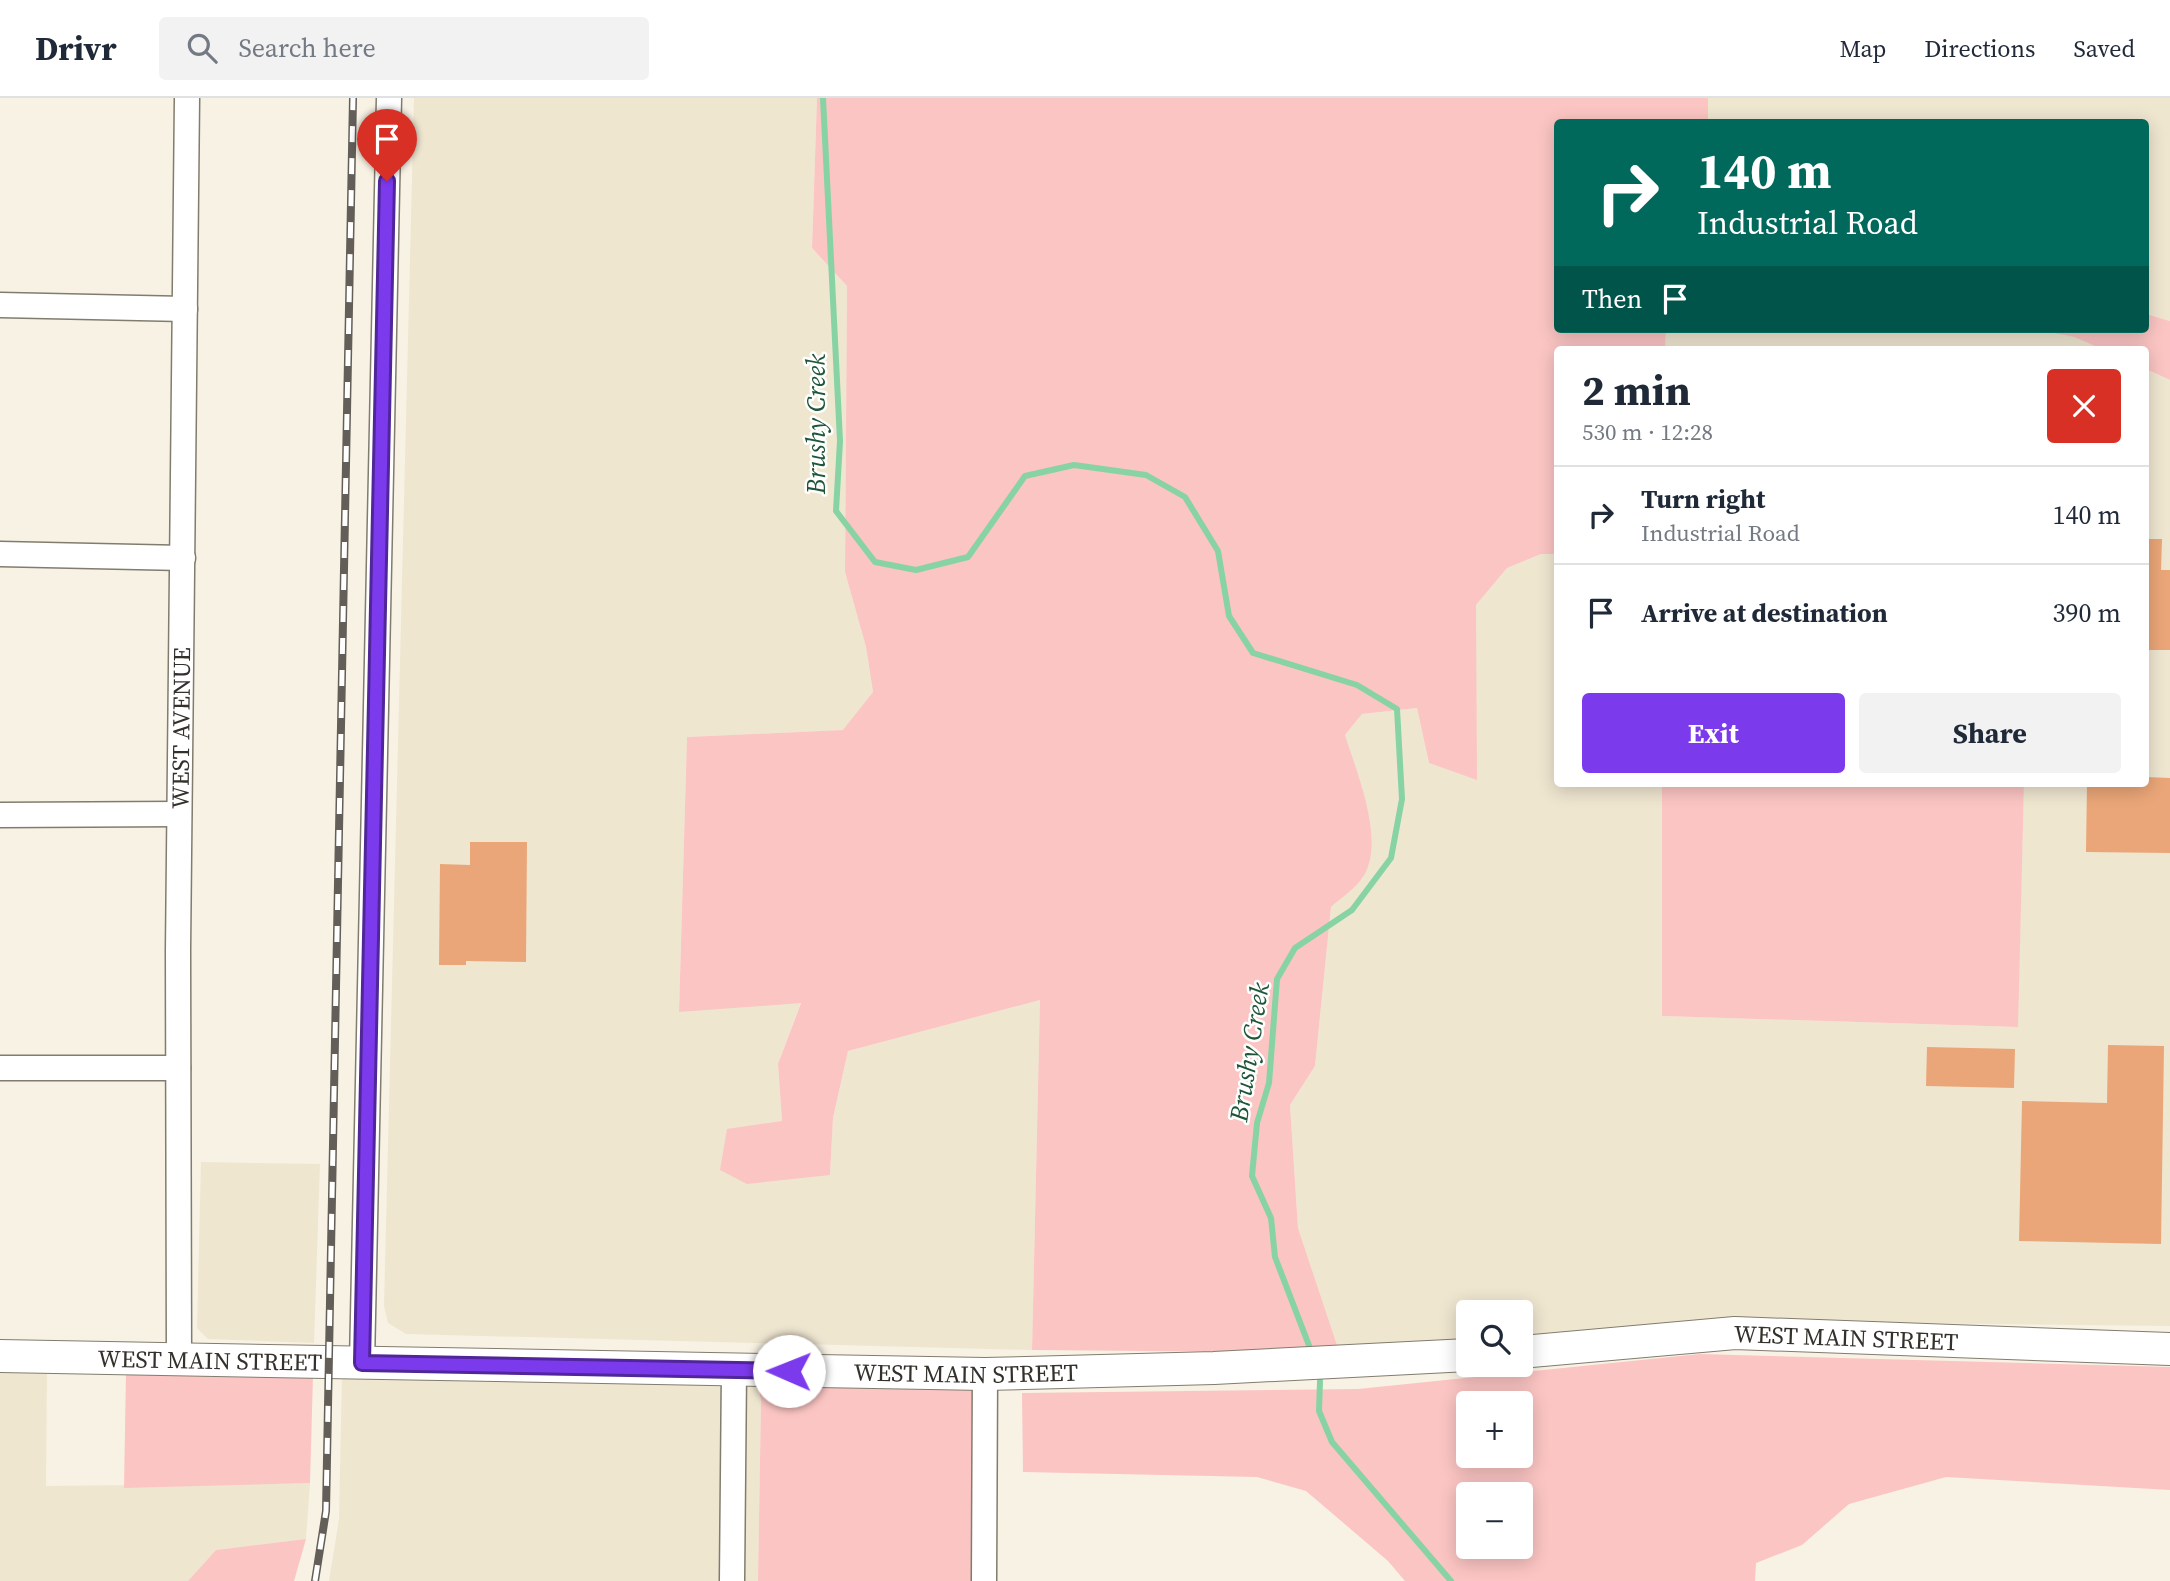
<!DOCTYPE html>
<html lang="en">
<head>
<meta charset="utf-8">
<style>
	body { margin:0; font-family:"Source Serif 4",serif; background:#f2f2f3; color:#1f2937; height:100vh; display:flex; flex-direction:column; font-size:26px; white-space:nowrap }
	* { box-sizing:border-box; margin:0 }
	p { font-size:23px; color:#747a83 }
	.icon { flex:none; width:38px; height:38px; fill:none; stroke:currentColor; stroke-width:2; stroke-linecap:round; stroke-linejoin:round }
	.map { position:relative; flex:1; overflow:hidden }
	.drawer { position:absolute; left:1554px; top:248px; width:595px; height:441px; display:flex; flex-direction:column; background:#fff; border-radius:7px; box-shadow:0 4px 18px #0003 }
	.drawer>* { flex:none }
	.top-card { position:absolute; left:1554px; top:21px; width:595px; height:214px; border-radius:7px; box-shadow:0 4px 18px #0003; background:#00695c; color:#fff; overflow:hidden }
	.controls { position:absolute; left:1456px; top:1202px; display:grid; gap:14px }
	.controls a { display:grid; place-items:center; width:77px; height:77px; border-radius:7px; background:#fff; box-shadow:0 4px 18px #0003; font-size:35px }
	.pin { position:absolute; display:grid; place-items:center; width:60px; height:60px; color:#fff; margin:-72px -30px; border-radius:50% 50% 50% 0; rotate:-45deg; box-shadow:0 0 7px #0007 }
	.pin .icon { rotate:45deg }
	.me { position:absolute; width:77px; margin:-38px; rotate:271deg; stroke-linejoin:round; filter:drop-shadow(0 0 5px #0008) }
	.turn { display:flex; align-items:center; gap:24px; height:147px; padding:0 28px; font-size:32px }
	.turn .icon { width:91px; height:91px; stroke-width:2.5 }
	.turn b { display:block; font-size:49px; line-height:60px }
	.then { display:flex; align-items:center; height:66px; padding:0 28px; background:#0003; gap:14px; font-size:26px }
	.round { display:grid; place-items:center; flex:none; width:74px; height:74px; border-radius:7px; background:#f2f2f3 }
	.summary { display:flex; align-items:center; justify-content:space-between; height:119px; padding:0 28px }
	h1 { font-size:42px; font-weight:700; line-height:52px }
	.action { display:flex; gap:14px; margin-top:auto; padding:14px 28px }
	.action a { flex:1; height:80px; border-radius:7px; background:#7c3aed; color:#fff; font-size:28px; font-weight:700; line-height:80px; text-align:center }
	.action a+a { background:#f2f2f3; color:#1f2937 }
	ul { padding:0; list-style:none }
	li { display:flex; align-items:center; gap:21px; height:98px; padding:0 28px; border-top:2px solid #e0e1e3 }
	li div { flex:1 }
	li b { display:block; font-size:26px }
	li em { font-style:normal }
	header { display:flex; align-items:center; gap:42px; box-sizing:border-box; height:98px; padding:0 35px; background:#fff; border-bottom:2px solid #e0e1e3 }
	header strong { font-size:33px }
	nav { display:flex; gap:38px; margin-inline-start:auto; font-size:24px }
	.search { width:490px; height:63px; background:#f2f2f3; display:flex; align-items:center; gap:18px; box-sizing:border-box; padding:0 24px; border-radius:7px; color:#747a83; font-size:26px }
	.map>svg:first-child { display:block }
</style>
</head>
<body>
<header>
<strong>Drivr</strong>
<div class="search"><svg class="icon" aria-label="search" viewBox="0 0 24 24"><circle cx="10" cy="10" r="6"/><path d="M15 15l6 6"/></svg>Search here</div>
<nav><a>Map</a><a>Directions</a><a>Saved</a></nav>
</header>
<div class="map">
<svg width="2170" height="1483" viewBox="0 0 2170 1483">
	<rect width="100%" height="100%" fill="#f8f2e4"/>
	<path fill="#efe6d0" d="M414 0H817L812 150 847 188 845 474 866 549 873 594 844 632 687 639 679 913 801 904 778 966 782 1023 830 1077 833 1020 848 953 1040 902 1032 1252 406 1236 388 1225 384 1208Z
		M1708 0H2170V223L2146 216V24H1708Z
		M1666 231H2033L2074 239 2104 252H1665Z
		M2146 271 2170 282V1228L1707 1223 1521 1237V1214H1468V1241L1338 1250 1298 1130 1290 1007 1315 968 1331 809 1363 780V695L1345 637 1362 616 1417 610 1429 665 1476 681V507L1507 470 1541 456H1557L1558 686H1662V918L2017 929 2024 686H2146Z
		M201 1064 320 1066 314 1245 208 1241 197 1230Z
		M0 1271 47 1272 46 1388 310 1385 306 1441 216 1452 188 1483H0Z
		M342 1275 758 1286 761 1302 758 1483H329L339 1421Z"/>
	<path fill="#fbc5c3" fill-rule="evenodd" d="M817 0H1708V24H1558V231H1666L1665 252H1558L1557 456H1541L1507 470 1476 507 1477 682 1429 665 1417 610 1362 616 1345 637C1357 675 1386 744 1363 779 1356 790 1341 800 1331 809L1315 968 1290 1007 1298 1130 1338 1250 1264 1254 1032 1252 1040 902 848 953 833 1020 830 1077 747 1086 720 1072 727 1031 782 1023 778 966 801 905 679 914 687 639 843 632 873 594 866 549 845 474 847 188 812 150Z
		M2146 216 2170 223V282L2146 271V252H2104L2074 239 2033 231H2146Z
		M1662 686H2024L2018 929 1662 918Z
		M1700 1256 2170 1269V1392L1946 1379 1849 1406 1802 1447 1756 1465 1755 1483H1405L1388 1463 1306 1393 1257 1379 1023 1374 1022 1295 1358 1291ZM1468 1306H1521V1358H1468ZM1468 1396H1521V1449H1468Z
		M126 1273 313 1277 310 1385 124 1390Z
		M758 1286 969 1288 986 1304 983 1483H758L761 1302Z
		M306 1441 294 1483H188L216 1452Z"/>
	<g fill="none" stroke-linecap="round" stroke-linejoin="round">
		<path stroke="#88d3a4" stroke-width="6" d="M823 0 840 343 836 413 875 464 916 472 968 459 1025 378 1074 367 1146 377 1185 399 1218 453 1229 518 1253 555 1357 587 1397 611 1402 701 1391 760 1352 812 1295 850 1277 881 1269 985 1257 1025 1252 1078 1271 1120 1275 1159 1310 1250
			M1320 1283 1319 1313 1332 1344 1451 1483"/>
	</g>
	<path fill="#eaa678" d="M2146 441H2162L2161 472H2170V552H2146Z
		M2146 679 2170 680V755L2086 754 2087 686H2146Z
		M470 744H527L526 864 466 863V867H439L440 766 470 767Z
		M2108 947 2164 948 2161 1146 2019 1143 2022 1003 2107 1005Z
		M1927 949 2015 951 2014 990 1926 988Z"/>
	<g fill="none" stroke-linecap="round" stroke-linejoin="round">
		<g stroke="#817c6e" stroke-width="27">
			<g id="minor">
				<path d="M0 207 185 211"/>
				<path d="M0 456 183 460"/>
				<path d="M0 717 179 716"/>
				<path d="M0 970H178"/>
				<path id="s1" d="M179 1262 178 852 187 0"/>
				<path d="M362 1265 389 0"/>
				<path d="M732 1483 734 1272"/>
				<path d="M984 1483 985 1276"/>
			</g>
		</g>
		<g stroke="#817c6e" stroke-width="34">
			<g id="major">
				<path id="s2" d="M1521 1254 1735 1235 2170 1251"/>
				<path id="s3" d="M0 1258 985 1276 1214 1270 1468 1257"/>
			</g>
		</g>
		<use href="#minor" stroke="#fff" stroke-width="24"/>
		<use href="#major" stroke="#fff" stroke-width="32"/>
		<g stroke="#635f58" stroke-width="8">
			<path id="rail" d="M315 1483 326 1413 353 0"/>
		</g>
		<use href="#rail" stroke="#fff" stroke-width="5" stroke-dasharray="16" stroke-linecap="butt"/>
	</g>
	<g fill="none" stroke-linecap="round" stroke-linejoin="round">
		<g stroke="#51269a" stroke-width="18">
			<path id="route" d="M387 83 362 1265 789 1273"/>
		</g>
		<use href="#route" stroke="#7c3aed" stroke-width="12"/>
	</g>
	<g text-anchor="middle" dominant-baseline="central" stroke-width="5" stroke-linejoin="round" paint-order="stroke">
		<g font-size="24" fill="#34312c" stroke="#fff">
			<text stroke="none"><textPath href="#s1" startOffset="632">WEST AVENUE</textPath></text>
			<text stroke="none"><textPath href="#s2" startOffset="326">WEST MAIN STREET</textPath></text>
			<text stroke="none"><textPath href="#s3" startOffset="210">WEST MAIN STREET</textPath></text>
			<text stroke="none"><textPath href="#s3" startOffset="966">WEST MAIN STREET</textPath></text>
		</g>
		<g font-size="26" font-style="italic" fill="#1e5637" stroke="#fff">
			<text transform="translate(816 326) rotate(-90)">Brushy Creek</text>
			<text transform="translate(1249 954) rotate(-81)">Brushy Creek</text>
		</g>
	</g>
</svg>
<div class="controls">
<a><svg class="icon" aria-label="search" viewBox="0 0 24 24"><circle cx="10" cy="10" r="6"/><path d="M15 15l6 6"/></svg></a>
<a>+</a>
<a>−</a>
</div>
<div class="pin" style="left:387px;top:83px;background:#d93025"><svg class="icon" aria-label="arrive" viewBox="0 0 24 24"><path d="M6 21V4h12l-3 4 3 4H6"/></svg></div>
<svg class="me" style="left:789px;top:1273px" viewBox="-20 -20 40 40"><circle r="19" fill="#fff"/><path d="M0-13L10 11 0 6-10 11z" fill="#7c3aed"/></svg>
<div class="top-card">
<div class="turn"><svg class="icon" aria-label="right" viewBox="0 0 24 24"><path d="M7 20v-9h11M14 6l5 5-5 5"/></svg><div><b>140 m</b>Industrial Road</div></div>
<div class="then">Then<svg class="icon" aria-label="arrive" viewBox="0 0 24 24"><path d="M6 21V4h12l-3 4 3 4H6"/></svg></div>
</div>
<section class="drawer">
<div class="summary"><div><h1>2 min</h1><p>530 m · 12:28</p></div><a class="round" style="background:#d93025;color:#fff"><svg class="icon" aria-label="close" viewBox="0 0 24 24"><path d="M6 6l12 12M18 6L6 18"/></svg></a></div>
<ul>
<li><svg class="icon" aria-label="right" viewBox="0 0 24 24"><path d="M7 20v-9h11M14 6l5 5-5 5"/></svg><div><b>Turn right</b><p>Industrial Road</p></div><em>140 m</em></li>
<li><svg class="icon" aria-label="arrive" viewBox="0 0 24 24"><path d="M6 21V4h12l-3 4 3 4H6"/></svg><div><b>Arrive at destination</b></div><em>390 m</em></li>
</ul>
<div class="action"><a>Exit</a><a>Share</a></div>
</section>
</div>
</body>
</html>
